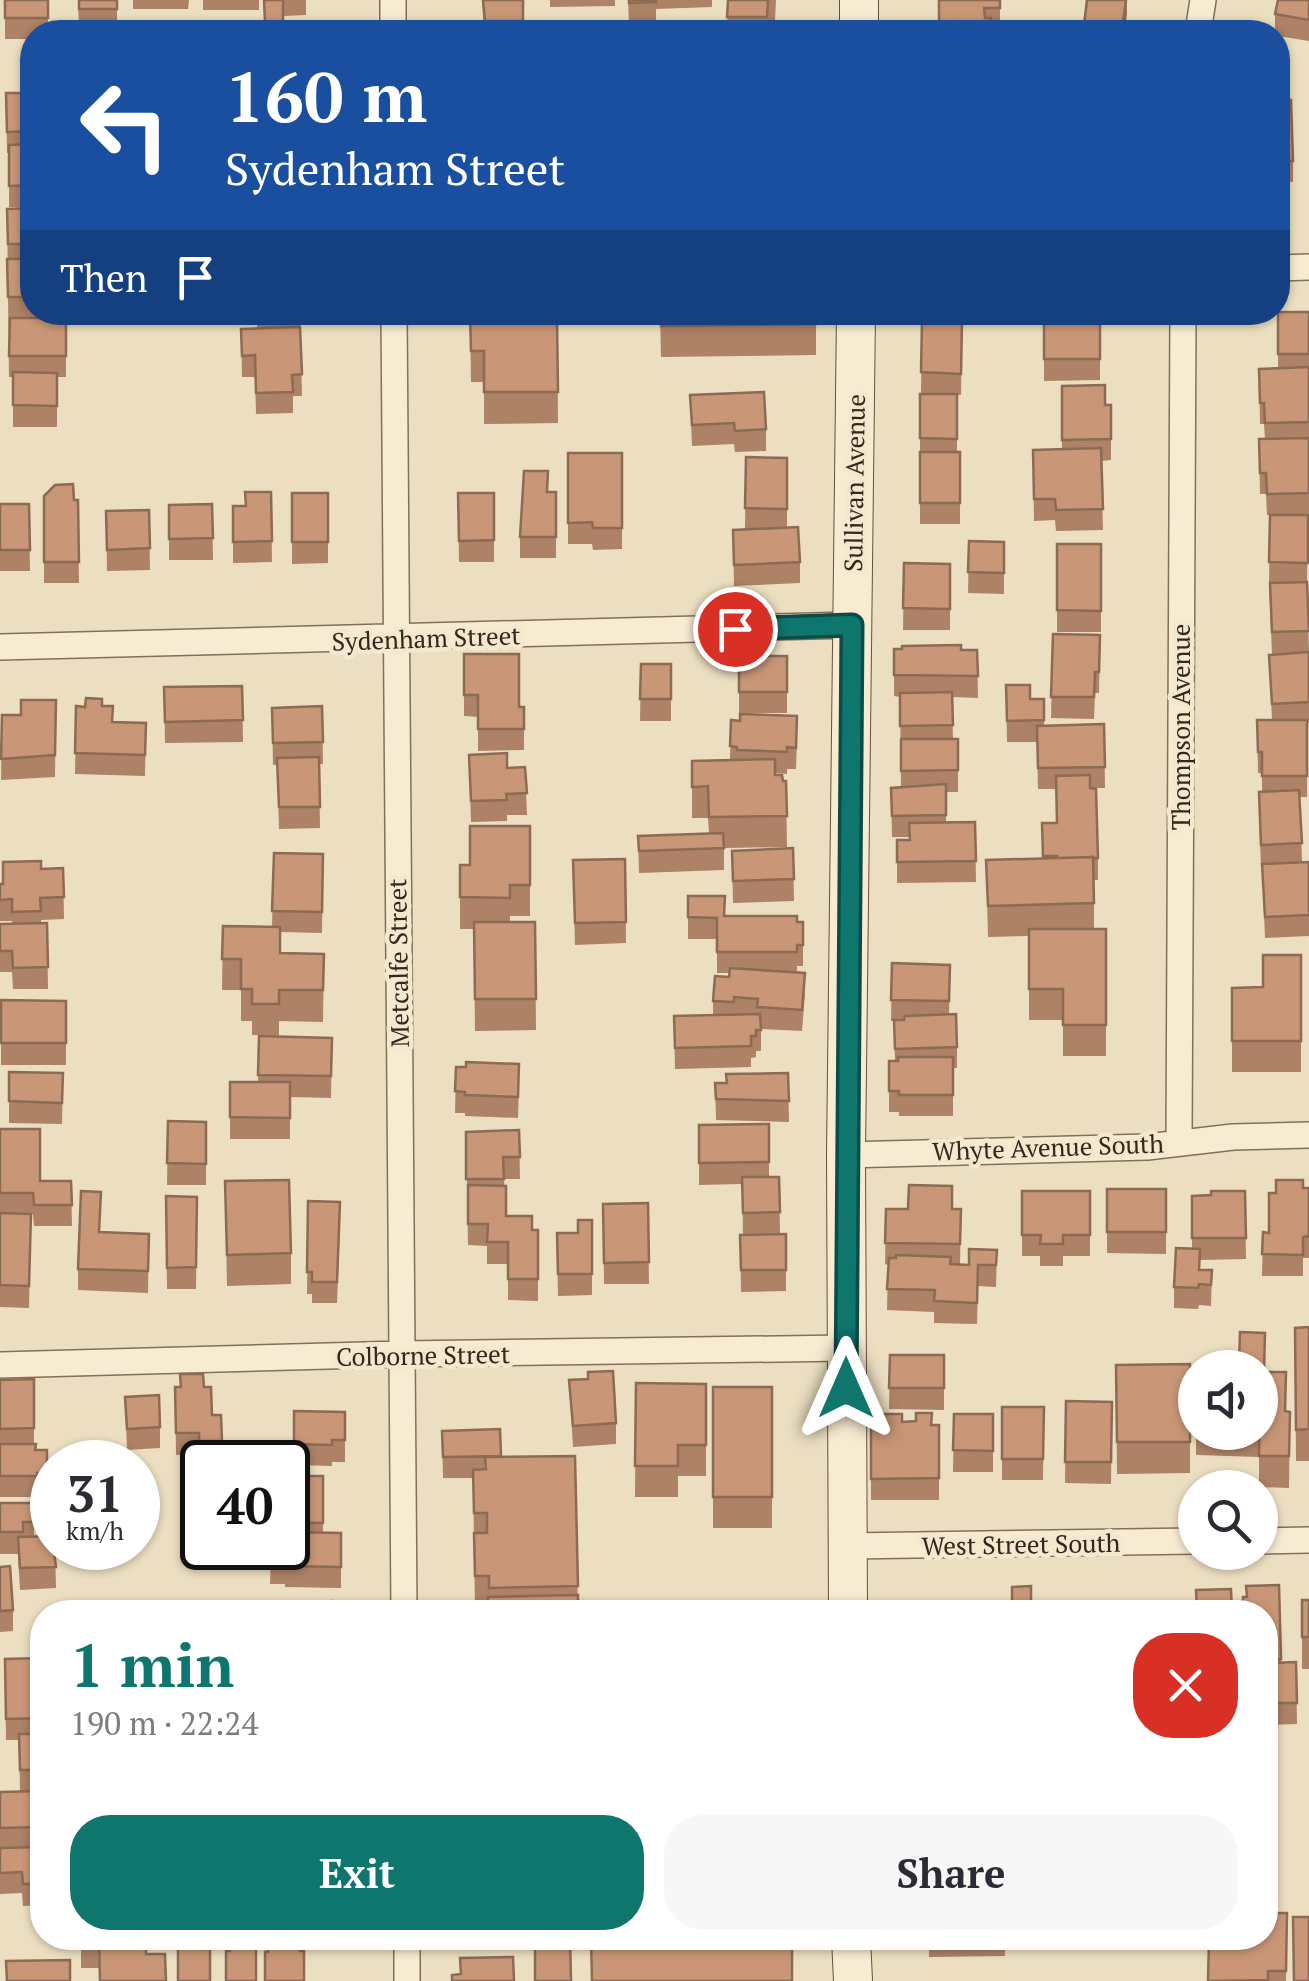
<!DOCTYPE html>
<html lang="en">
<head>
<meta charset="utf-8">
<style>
	body { margin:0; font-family:"PT Serif",serif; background:#f7f7f7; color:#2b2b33; height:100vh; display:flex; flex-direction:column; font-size:38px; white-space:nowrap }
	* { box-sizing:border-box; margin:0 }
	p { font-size:32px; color:#7c7c81 }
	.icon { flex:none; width:55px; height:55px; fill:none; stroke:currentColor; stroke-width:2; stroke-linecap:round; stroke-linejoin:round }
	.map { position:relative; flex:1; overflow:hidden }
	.drawer { position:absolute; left:30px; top:1600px; width:1248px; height:350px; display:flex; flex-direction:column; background:#fff; border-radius:40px; box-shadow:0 2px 8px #0004 }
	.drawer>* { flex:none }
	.hud { position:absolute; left:20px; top:20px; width:1270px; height:305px; border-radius:40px; box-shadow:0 2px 8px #0004; background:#1a4fa0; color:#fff; overflow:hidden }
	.controls { position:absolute; left:1178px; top:1350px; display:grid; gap:20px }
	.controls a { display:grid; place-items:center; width:100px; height:100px; border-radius:50%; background:#fff; box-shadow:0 2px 8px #0004; font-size:50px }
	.speed { position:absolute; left:30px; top:1440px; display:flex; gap:20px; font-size:50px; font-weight:700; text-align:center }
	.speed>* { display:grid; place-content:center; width:130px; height:130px; border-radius:50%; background:#fff; box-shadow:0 2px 8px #0004; line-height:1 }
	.speed small { font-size:25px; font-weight:400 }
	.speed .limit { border:5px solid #111; border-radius:15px; background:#fff; color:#111 }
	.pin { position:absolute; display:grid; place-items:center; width:85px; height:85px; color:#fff; margin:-42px; border:5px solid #fff; border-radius:50%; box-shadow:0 2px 10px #0007 }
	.me { position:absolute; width:110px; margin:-55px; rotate:0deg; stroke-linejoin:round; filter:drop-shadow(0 0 8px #0008) }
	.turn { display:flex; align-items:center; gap:35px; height:210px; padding:0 40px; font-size:45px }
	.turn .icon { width:130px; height:130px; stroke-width:2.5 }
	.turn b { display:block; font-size:70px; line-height:85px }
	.then { display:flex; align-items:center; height:95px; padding:0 40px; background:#0003; gap:20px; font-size:38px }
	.round { display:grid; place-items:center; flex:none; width:105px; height:105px; border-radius:40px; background:#f7f7f7 }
	.head { display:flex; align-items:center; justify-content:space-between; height:170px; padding:0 40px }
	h1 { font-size:60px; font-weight:600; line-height:75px; color:#0f766e }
	.cta { display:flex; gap:20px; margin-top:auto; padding:20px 40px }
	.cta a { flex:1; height:115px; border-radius:40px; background:#0f766e; color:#fff; font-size:40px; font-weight:600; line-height:115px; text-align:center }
	.cta a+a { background:#f7f7f7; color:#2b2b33 }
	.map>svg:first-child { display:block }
</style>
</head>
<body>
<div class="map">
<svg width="1309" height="1981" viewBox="0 0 1309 1981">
	<rect width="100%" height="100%" fill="#ecdec0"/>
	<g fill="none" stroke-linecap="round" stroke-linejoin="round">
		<g stroke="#846f59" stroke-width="28">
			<path id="street" d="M393 0V32
				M1198 32 1203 0
				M1278 268 1309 267
				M394 312 404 1612
				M0 647 852 625
				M1179 1141 1183 312
				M846 1155 1147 1147 1233 1137 1309 1135
				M0 1365 402 1354 846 1348
				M1260 1541 1309 1540
				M847 1546 1195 1541
				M407 1938V1981"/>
		</g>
		<g stroke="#66503c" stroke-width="40">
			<path id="secondary" d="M859 32V0
				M848 1612 846 1155 856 312
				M851 1938 853 1981"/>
		</g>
		<use href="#street" stroke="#f7ebd2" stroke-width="25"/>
		<use href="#secondary" stroke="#f7ebd2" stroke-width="38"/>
	</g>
	<path fill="#ad8266" d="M5 0H48V32H32V39H5Z
		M78 0H117V30H79Z
		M133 0H189L188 9H133Z
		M203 0H259V10H203Z
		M264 0H306V15L283 16V32H265Z
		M482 0H523V32H484Z
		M550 0H615V6L550 7Z
		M628 0H712V7L656 9V24H629Z
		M728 0H776L775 20H768L767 32H727Z
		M939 0H1000V29H991V32H939Z
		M1127 0 1125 32H1084V25Z
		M1309 0V41L1278 36V32H1275V14Z
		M6 93H32V207H9V153H7Z
		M1278 100 1293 161V182H1278Z
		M32 208V312H42V318H66V377H57V427H13V377H9L7 209Z
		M257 312H300L302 396H293V413L256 414 255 377H242L241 329 257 328Z
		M481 312H557L558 423 484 424V382H471L470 314H481Z
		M660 312H816V355L661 357Z
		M1278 312H1309V514L1285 515H1308L1307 584 1309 652 1272 654 1269 584 1270 515H1267L1266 494H1260L1259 439H1265L1264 424H1260L1259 369 1278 368Z
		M922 319 962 320 961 395H957V452H960V524H920V394H921Z
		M1100 320V380L1044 381V321Z
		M1062 386 1105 405H1111V460L1101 461 1103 530 1056 531 1055 520 1034 521 1033 450 1062 449Z
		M690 395 766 429V451L735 452 734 444 692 446Z
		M568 453H622V549L593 550 592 544H568Z
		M746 457 787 458V527L800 562V583L734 586 733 530 745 529Z
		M271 492 272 562 233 563V506H246Z
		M548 492H556V558H520V537Z
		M292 493H328V563L292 564Z
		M458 493H494V562H459Z
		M44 496 78 500 79 583H44Z
		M0 504H29L30 571H0Z
		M212 504 213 560H169V505Z
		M149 510 150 570 107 571 106 511Z
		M969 541 1004 542V594L968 593Z
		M1057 544H1101V632H1057Z
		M904 563 950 564V630H903Z
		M1053 634 1100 635 1099 693H1095L1094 719 1051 718Z
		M894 649 977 650 978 698 952 697 953 739H958V792H946V823L975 822 976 882 897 883V840H909V837H892L891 788 901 787 900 697 894 696Z
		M1309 652V723H1307V797H1300L1302 862H1309V936L1265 938 1262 867H1261L1259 813V792H1262V773H1258L1257 720H1272L1269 655Z
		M464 654 519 707H524V750L478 751V717L464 716Z
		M739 656H787V713H739Z
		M641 664H671V721H640Z
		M1006 685 1030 699H1044V726L1104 724 1105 788H1090L1098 858V880H1094V929H1106V1056H1063V1020H1029V936L988 937 986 860 1042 858V823H1056V789H1038L1037 742H1007Z
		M242 686 243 742 165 743 164 687Z
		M56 700 55 777 1 780 2 715H21Z
		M76 706H102L113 723H146L145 776 75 774Z
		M322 706 323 764H319L320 828 279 829 277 765H273L272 708Z
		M731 720 797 738 796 769H787V774L775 773V775L783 781H786L787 847 724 848V870L639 873 638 836 709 833 708 818H692V761L730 760Z
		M469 755 507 768 525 767 527 815H507V821L471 822Z
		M530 826V916H510V922H535L536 1030 475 1031 474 929H460V865H470Z
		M793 848 794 901 733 903 732 851Z
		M274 853 323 854 322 933 280 932V953L324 954 323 1022 279 1021V1036L252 1035V1021H241V990H222L223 926H272Z
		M625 859 626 943 575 945 573 860Z
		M63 868 64 919 41 920V923H47L48 989H13L12 972H0V924H12V921H0V884L41 869Z
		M688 896 725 916 803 922V966H797V972L805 994 802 1031 761 1029V1051H756V1057L751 1058V1067L675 1069 674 1016 713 1015V1001L729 977 730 973H717V939H688Z
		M1301 955V1072H1232V988L1263 987Z
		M892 963 950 965 949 1014 957 1047V1068H953V1116H899V1112H889V1061H895L894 1021H891Z
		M1 1000 66 1001V1065H1Z
		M259 1036 332 1038 331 1098 290 1097V1139H230V1082H258Z
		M456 1067 519 1085 518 1118 465 1116V1113H455Z
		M9 1072 63 1073 62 1124 9 1123Z
		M788 1073 789 1122 716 1120 715 1083H726Z
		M168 1121 206 1122V1185H167Z
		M769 1124V1177H779L780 1234H743L742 1184 699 1185V1125Z
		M0 1129 40 1181H71L72 1226H34L33 1214H31L29 1308 0 1307Z
		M519 1130 520 1179H504L506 1216 532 1230H538V1301L508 1300V1264H487V1246L468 1245 466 1132Z
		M225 1181 291 1253V1284L227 1286Z
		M1303 1188H1309V1258H1303V1276H1262L1263 1232 1269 1233Z
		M1107 1189H1166V1254L1107 1253Z
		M1022 1191H1090V1256H1063V1266H1040V1256H1022Z
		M1245 1191 1246 1259 1200 1260V1270H1212L1211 1306 1199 1305 1198 1309 1174 1308V1287L1192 1249V1196L1211 1195Z
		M166 1196 197 1197 196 1289H167Z
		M308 1201 340 1223 337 1303H312V1294H307Z
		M648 1203 649 1284H604L603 1204Z
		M886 1209H961L960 1265H969L997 1250 996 1287 978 1286 977 1324 934 1323V1312L887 1310 888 1265 885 1264Z
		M592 1220V1295L558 1296 557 1233H578Z
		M100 1232 149 1234 148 1293 78 1290V1269Z
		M786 1234V1291L741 1292 740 1235Z
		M1309 1327V1461H1296L1295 1328Z
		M890 1355H944V1410L889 1409Z
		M1190 1364V1473L1117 1474 1116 1365Z
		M1265 1372 1286 1411 1290 1412 1289 1488 1259 1487V1457L1196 1455V1432H1260Z
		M34 1379V1444L35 1450H47V1494H38V1497H0V1380Z
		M569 1380 616 1423V1444L573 1447Z
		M636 1383 706 1384V1476H678V1497H635Z
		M175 1387H204L212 1415H221L222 1462 199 1463V1454L176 1455Z
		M713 1387H772V1528H713Z
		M125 1397 160 1427V1448L127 1450Z
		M1066 1401 1112 1402 1111 1484 1065 1483Z
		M1002 1407H1044L1043 1480H1002Z
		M294 1411 345 1412V1462H332V1466L294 1465Z
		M954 1414H993V1472H953Z
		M916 1421 939 1425V1500H871V1423Z
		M442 1431 501 1457 575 1456 578 1612 475 1608 473 1478H443Z
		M288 1476H323V1532L341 1533V1588L285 1587V1584H270L271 1548H288Z
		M0 1503H34V1536L55 1548 56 1588 20 1590 18 1554H0Z
		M0 1567 13 1610V1631L0 1632Z
		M1279 1585 1281 1662H1296L1297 1724 1270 1725V1681H1265V1612L1246 1597Z
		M1302 1600H1309V1669H1302Z
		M42 1658V1905L23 1906 22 1893 0 1894V1792L20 1791 19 1740H6L5 1659Z
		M1287 1913 1286 1981H1208L1265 1938Z
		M81 1938H146L99 1968H81Z
		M264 1938H289V1941L268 1952V1947H264Z
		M929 1938H1005V1956L929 1957Z"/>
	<path fill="#8d6a53" d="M1126 0 1127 13 1125 32H1122Z"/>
	<path fill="#c99777" stroke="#8d6a53" stroke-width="2.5" d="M5 0H48V18H5Z
		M79 0H117V9H79Z
		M264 0H283V22H265Z
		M483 0H523V21H485Z
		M629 0H656V2L629 3Z
		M728 0H768L767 17H727Z
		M939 0H1000V8H984L985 18H991V32H958V21L939 22Z
		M1087 0H1126L1122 30 1084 25Z
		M1278 0H1309V20L1275 14Z
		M6 93H32V131L7 132Z
		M1278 100H1291L1293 161H1278Z
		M32 144V185L9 186V145Z
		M32 208V244H8L7 209Z
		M7 259H32V297H8Z
		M661 312H816V324L661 326Z
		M1278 312H1309V354H1278Z
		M470 314H510L509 318H557L558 392H484V351H471Z
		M10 318H66V356H9Z
		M922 319 962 320 961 374 921 372Z
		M1100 320V359H1044V321Z
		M300 327 302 374 292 375 293 392 256 393 255 355 242 356 241 329Z
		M1309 367V422L1265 423 1264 403H1260L1259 369Z
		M13 372 57 373V406L13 405Z
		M1105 385V405H1111V439L1062 440V386Z
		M764 392 766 429 735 431 734 423 692 425 690 395Z
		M920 394H957V439L920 438Z
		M1309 438V493L1267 494 1266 473H1260L1259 439Z
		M1101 448 1103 509 1056 510 1055 499H1034L1033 450Z
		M920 452H960V503H920Z
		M568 453H622V528H593L592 522 568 523Z
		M746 457 787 458V509L745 508Z
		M524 471H548L547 492H556V537H520Z
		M73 484 74 500H78L79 562H44V496L55 485Z
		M245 492H271L272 541 233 542V506H246Z
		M292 493H328V542H292Z
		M458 493H494V540L459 541Z
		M0 504H29L30 550H0Z
		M212 504 213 538 169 539V505Z
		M149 510 150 548 107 550 106 511Z
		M1270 515H1308V563L1269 562Z
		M798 527 800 562 734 565 733 530Z
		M969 541 1004 542V573L968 572Z
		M1057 544H1101V611L1057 610Z
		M904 563 950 564V609L903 608Z
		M1307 582 1309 631 1272 632 1270 583Z
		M1053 634 1100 635 1099 672H1095L1094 697H1051Z
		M961 645V650H977L978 676 894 675V649H902V646Z
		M1309 652V702L1272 704 1269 655Z
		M464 654H519V707H524V729H478V695H464Z
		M739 656H787V692H739Z
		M641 664H671V699H640Z
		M1006 685H1030V699H1044V720L1007 721Z
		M242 686 243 720 165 722 164 687Z
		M952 692 953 725 900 726V693Z
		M86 698 102 699V706H113L112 722 146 723 145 755 75 753 76 706 85 707Z
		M21 700H56L55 755 1 759 2 715H21Z
		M322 706 323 742 273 743 272 708Z
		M740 714 797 716 796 748 787 747V752L737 750V747L730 746 731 720 740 721Z
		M1257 720H1307V776H1262V752H1258Z
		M1104 724 1105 767 1038 768 1037 726Z
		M901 739H958V770L901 771Z
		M507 753V768L525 767 527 793 506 794 507 800 471 801 469 755Z
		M319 757 320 807H279L277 758Z
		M775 759V775H782L783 781H786L787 816 709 817 708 786 692 787V761Z
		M1090 775V788L1096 789 1098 858H1093V857L1057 858V856H1043L1042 823H1057L1056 776Z
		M946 784V815L892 816 891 788Z
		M1299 790 1302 843 1261 845 1259 792Z
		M975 822 976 861 897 862V840H910L909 823Z
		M470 826H530V885H510V898L460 897V865H470Z
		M723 833 724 848 639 851 638 836Z
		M793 848 794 879 733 881 732 851Z
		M274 853 323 854 322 912 272 911Z
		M1093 857 1094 903 988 906 986 860Z
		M625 859 626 922 575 923 573 860Z
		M41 861V869L63 868 64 897 40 898 41 911 12 912V899L0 900V884H3V862Z
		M1309 862V915L1265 917 1262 864Z
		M688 896H725L724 916H797V922H803V945H797V952H717V918L688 917Z
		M474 922H535L536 999H475Z
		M47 923 48 967 13 968 12 951H0V924Z
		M223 926 280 927V953L324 954 323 990H279V1004H252V989H241V959H222Z
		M1029 929H1106V1025H1063V989H1029Z
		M1263 955H1301V1041H1232V988L1263 987Z
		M892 963 950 965 949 1001 891 1000Z
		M730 968 805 973 802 1010 757 1007 758 999 734 997V1002L713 1001 715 976 729 977Z
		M1 1000 66 1001V1043H1Z
		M760 1014 761 1030H756V1036H751V1046L675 1048 674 1016Z
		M956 1014 957 1047 895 1049 894 1020H904L905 1016Z
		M259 1036 332 1038 331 1076 258 1075Z
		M898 1057H953V1095H899V1091H889V1061H898Z
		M466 1062 519 1064 518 1097 465 1095V1092L455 1091 456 1067H466Z
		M9 1072 63 1073 62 1103 9 1101Z
		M788 1073 789 1101 716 1099 715 1083H727L726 1074Z
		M230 1082H290V1118L230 1117Z
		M168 1121 206 1122V1164L167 1163Z
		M769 1124V1162L699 1163V1125Z
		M0 1129H40V1181H71L72 1205H34L33 1193H0Z
		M519 1130 520 1157H503L504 1179H466V1132Z
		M742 1177H779L780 1212 743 1213Z
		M289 1180 291 1253 227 1255 225 1181Z
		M1276 1180H1303V1188H1309V1236L1303 1237V1255L1262 1254 1263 1232 1269 1233V1193H1276Z
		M468 1185 506 1186V1216H532V1230H538V1279H508V1242H487L488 1224H468Z
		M909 1185 952 1186V1209H961L960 1244 885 1243 886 1209H908Z
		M1107 1189H1166V1232H1107Z
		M81 1191 101 1192 99 1232 149 1234 148 1271 78 1269Z
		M1022 1191H1090V1235H1063V1244H1040L1041 1235H1022Z
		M1211 1191H1245L1246 1238H1192V1196L1211 1195Z
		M166 1196 197 1197 196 1267 167 1268Z
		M308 1201 340 1202 337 1282H312V1272H307Z
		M648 1203 649 1262 604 1263 603 1204Z
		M0 1213 31 1214 29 1286 0 1285Z
		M578 1220H592V1274H558L557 1233H578Z
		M786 1234V1270H741L740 1235Z
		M1176 1248 1200 1249 1199 1270H1212L1211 1285 1199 1284 1198 1288 1174 1287Z
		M969 1249 997 1250 996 1265H978L977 1303 934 1301 935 1290 887 1289 889 1258H896V1255L951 1257 950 1264 969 1265Z
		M1309 1327V1429L1296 1430 1295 1328Z
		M1240 1332 1265 1333 1264 1372H1286L1285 1411 1290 1412 1289 1456H1259L1260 1368H1235L1236 1364H1239Z
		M890 1355H944V1388H889Z
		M1190 1364V1442H1117L1116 1365Z
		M613 1371 616 1423 573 1426 569 1380 588 1379V1372Z
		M180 1374H203L204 1387H211L212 1415H221L222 1441H199V1433H176L175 1387H181Z
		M34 1379V1428L0 1429V1380Z
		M636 1383 706 1384V1445H678V1466H635Z
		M713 1387H772V1497H713Z
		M159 1395 160 1427 127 1429 125 1397Z
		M1066 1401 1112 1402 1111 1462H1065Z
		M1002 1407H1044L1043 1459H1002Z
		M294 1411 345 1412V1440H332V1445L294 1444Z
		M916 1413H932L931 1425H939V1478L871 1479V1423L880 1422 881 1414H902V1422L916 1421Z
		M954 1414H993V1451L953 1450Z
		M500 1429 501 1456 443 1457 442 1431Z
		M0 1444H36L35 1450H47V1473H37L38 1476H0Z
		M575 1456 578 1586 489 1588V1576H475L474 1533H487V1513H474L473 1470 486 1469 485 1457Z
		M240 1457H278L279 1462H240Z
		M288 1476H323V1523L288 1522Z
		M0 1503H34V1522H23V1532H0Z
		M288 1532 341 1533V1567L285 1566V1562H270L271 1548H288Z
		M52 1536 56 1567 20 1568 18 1537Z
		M10 1566 13 1610 0 1611V1567Z
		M1279 1585 1281 1659 1265 1660V1612H1243V1597H1247L1246 1586Z
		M1031 1586V1607H1036L1037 1612H926V1611L1012 1609V1587Z
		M1231 1589 1232 1612H1197L1196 1590Z
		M578 1595V1612H476V1610L488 1609V1597Z
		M1302 1600H1309V1637H1302Z
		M332 1601V1612H285V1603Z
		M42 1658V1718L6 1719 5 1659Z
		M1296 1662 1297 1703H1270V1663Z
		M19 1734H42V1770H20Z
		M42 1791V1827L0 1828V1792Z
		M42 1847V1884H23L22 1872 0 1873V1848Z
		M1265 1913H1287L1286 1971H1268V1980L1208 1981 1209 1938H1265Z
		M1293 1917H1309V1981H1294Z
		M99 1938H146V1954H165L166 1981H100Z
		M178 1938H200L201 1949H210V1981H178Z
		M230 1938H252V1948H256V1981H226V1951H230Z
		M535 1938H570L571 1981H535Z
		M591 1938H792V1981H592Z
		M268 1941H300V1951H304V1981H265V1952H268Z
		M513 1957 514 1981H452V1975L461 1974 460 1958Z
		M70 1960V1981H7L6 1961Z"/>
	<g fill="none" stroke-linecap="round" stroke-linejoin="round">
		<g stroke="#0a4d48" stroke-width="25">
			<path id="route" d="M735 629 852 625 846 1388"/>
		</g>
		<use href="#route" stroke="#0f766e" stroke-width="18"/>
	</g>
	<g text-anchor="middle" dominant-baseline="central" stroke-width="9" stroke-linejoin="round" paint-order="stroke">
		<g font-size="25" fill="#34271d" stroke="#f4e8cf">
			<text transform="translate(854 483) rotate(-89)">Sullivan Avenue</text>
			<text transform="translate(426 638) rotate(-2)">Sydenham Street</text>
			<text transform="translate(1180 727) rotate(-90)">Thompson Avenue</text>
			<text transform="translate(398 963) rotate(-91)">Metcalfe Street</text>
			<text transform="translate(1048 1147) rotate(-2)">Whyte Avenue South</text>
			<text transform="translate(423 1355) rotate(-1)">Colborne Street</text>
			<text transform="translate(1021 1544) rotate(-1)">West Street South</text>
		</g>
	</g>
</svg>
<div class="controls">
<a><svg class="icon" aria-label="sound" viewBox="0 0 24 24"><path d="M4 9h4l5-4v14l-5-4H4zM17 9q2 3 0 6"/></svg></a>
<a><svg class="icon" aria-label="search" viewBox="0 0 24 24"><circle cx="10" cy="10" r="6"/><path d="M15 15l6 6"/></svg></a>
</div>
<div class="speed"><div>31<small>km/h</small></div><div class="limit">40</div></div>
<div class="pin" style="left:735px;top:629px;background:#d93025"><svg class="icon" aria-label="arrive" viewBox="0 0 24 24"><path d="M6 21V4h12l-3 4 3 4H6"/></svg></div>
<svg class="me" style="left:846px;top:1388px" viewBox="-20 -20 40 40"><path d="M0-17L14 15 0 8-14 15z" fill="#0f766e" stroke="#fff" stroke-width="4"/></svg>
<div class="hud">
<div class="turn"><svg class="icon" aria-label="left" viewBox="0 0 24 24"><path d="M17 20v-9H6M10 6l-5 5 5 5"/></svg><div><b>160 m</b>Sydenham Street</div></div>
<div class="then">Then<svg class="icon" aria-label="arrive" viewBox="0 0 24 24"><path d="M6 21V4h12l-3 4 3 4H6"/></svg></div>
</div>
<section class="drawer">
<div class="head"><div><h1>1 min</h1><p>190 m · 22:24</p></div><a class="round" style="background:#d93025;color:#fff"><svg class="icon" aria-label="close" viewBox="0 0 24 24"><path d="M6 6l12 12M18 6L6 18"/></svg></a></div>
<div class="cta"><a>Exit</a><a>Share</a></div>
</section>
</div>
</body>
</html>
